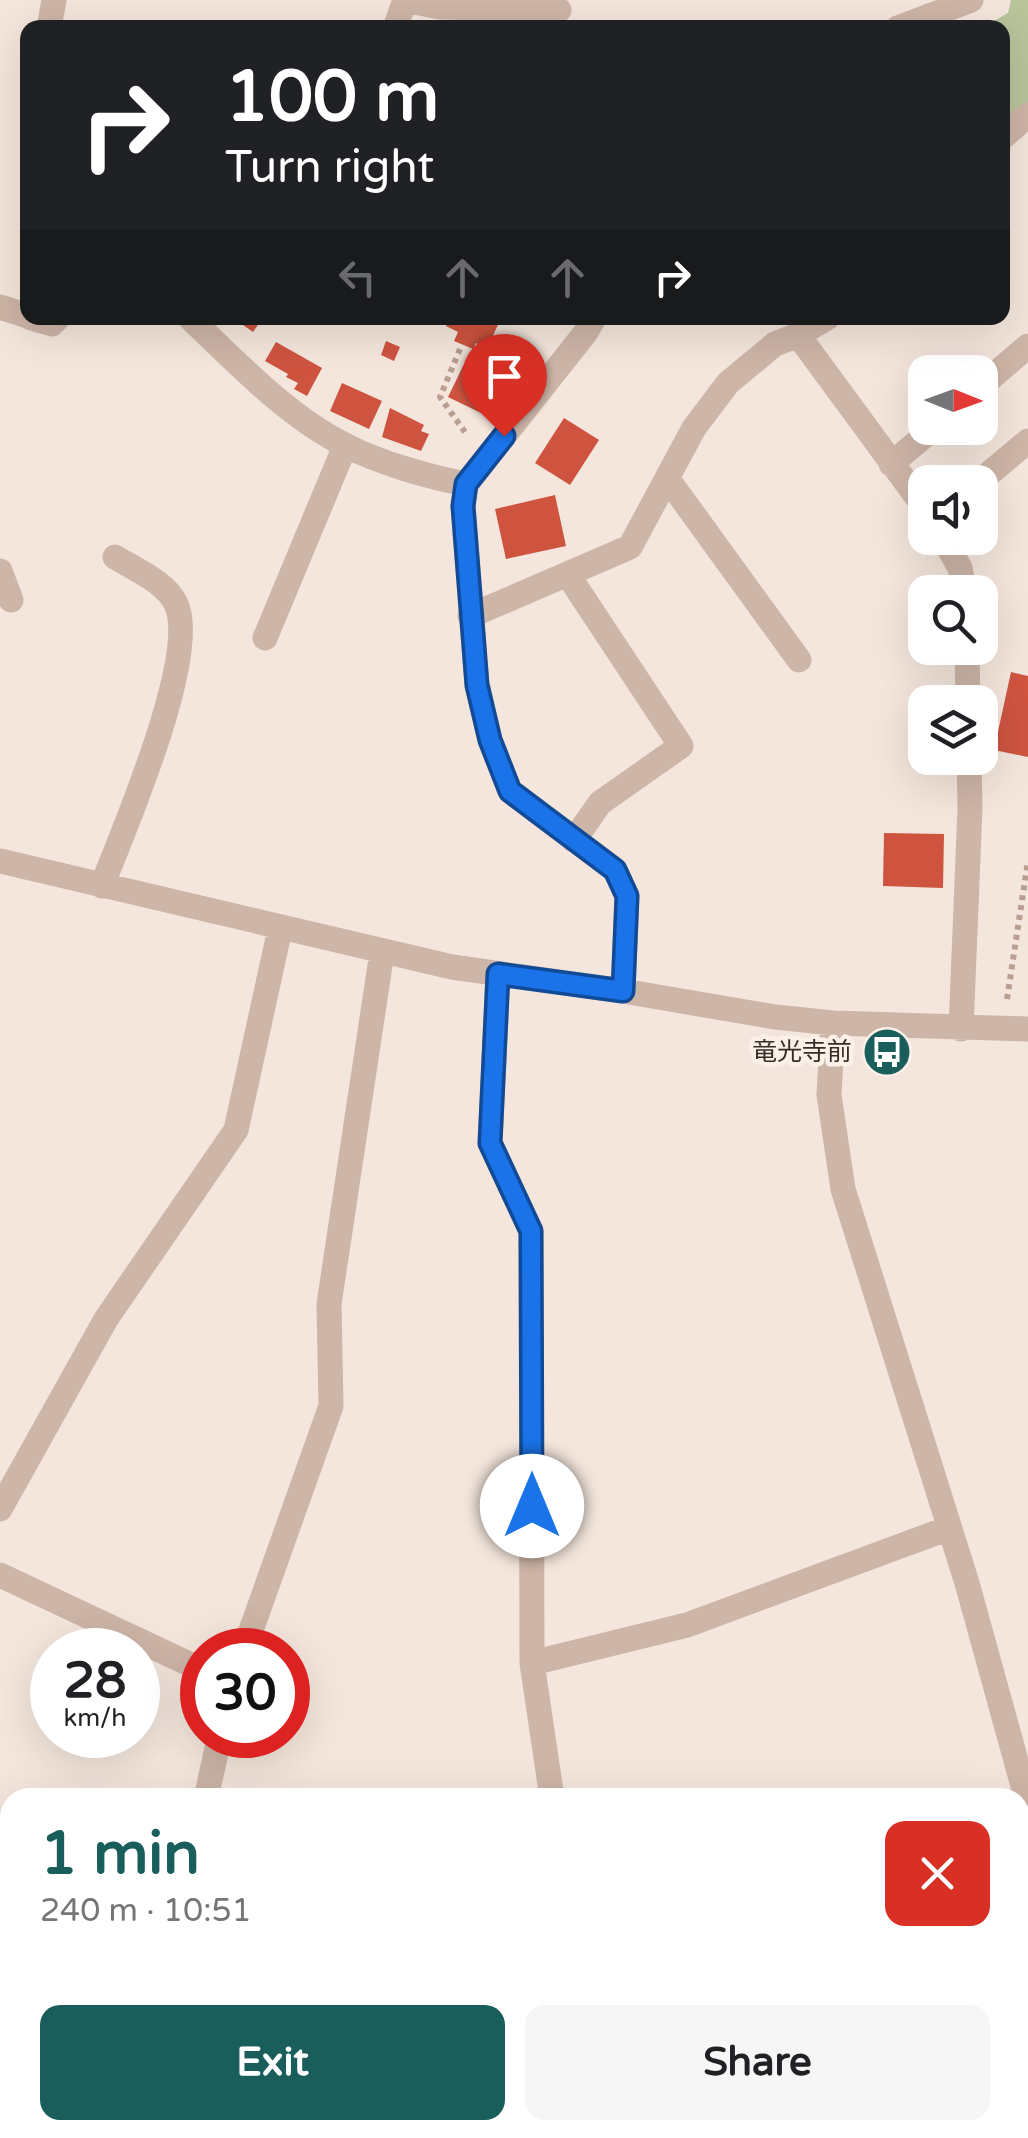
<!DOCTYPE html>
<html lang="en">
<head>
<meta charset="utf-8">
<style>
	body { margin:0; font-family:"Varela Round","Noto Sans JP",sans-serif; background:#f6f6f6; color:#202124; height:100vh; display:flex; flex-direction:column; font-size:38px; white-space:nowrap }
	* { box-sizing:border-box; margin:0 }
	p { font-size:32px; color:#757577 }
	.icon { flex:none; width:55px; height:55px; fill:none; stroke:currentColor; stroke-width:2; stroke-linecap:round; stroke-linejoin:round }
	.map { position:relative; flex:1; overflow:hidden }
	.sheet { position:absolute; left:0px; top:1788px; width:1030px; height:352px; display:flex; flex-direction:column; background:#fff; border-radius:30px 30px 0 0; box-shadow:0 10px 40px #0002 }
	.sheet>* { flex:none }
	.top-card { position:absolute; left:20px; top:20px; width:990px; height:305px; border-radius:20px; box-shadow:0 10px 40px #0002; background:#202124; color:#fff; overflow:hidden }
	.needle { width:65px; rotate:91deg }
	.tools { position:absolute; left:908px; top:355px; display:grid; gap:20px }
	.tools a { display:grid; place-items:center; width:90px; height:90px; border-radius:20px; background:#fff; box-shadow:0 10px 40px #0002; font-size:50px }
	.speed { position:absolute; left:30px; top:1628px; display:flex; gap:20px; font-size:50px; font-weight:700; text-align:center }
	.speed>* { display:grid; place-content:center; width:130px; height:130px; border-radius:50%; background:#fff; box-shadow:0 10px 40px #0002; line-height:1 }
	.speed small { font-size:25px; font-weight:400 }
	.speed .limit { border:15px solid #d22; background:#fff; color:#111 }
	.pin { position:absolute; display:grid; place-items:center; width:85px; height:85px; color:#fff; margin:-102px -42px; border-radius:50% 50% 50% 0; rotate:-45deg; box-shadow:0 0 10px #0007 }
	.pin .icon { rotate:45deg }
	.me { position:absolute; width:110px; margin:-55px; rotate:0deg; stroke-linejoin:round; filter:drop-shadow(0 0 8px #0008) }
	.turn { display:flex; align-items:center; gap:35px; height:210px; padding:0 40px; font-size:45px }
	.turn .icon { width:130px; height:130px; stroke-width:2.5 }
	.turn b { display:block; font-size:70px; line-height:85px }
	.lanes { display:flex; align-items:center; height:95px; padding:0 40px; background:#0003; justify-content:center; gap:50px; direction:ltr }
	.lanes .off { opacity:.35 }
	.round { display:grid; place-items:center; flex:none; width:105px; height:105px; border-radius:20px; background:#f6f6f6 }
	.summary { display:flex; align-items:center; justify-content:space-between; height:170px; padding:0 40px }
	h1 { font-size:60px; font-weight:700; line-height:75px; color:#1a5e5b }
	.action { display:flex; gap:20px; margin-top:auto; padding:20px 40px }
	.action a { flex:1; height:115px; border-radius:20px; background:#1a5e5b; color:#fff; font-size:40px; font-weight:700; line-height:115px; text-align:center }
	.action a+a { background:#f6f6f6; color:#202124 }
	.map>svg:first-child { display:block }
</style>
</head>
<body>
<div class="map">
<svg width="1028" height="2138" viewBox="0 0 1028 2138">
	<rect width="100%" height="100%" fill="#f4e6dc"/>
	<path fill="#bac49b" d="M1011 0H1028V124L1003 147 1002 28H981L1008 13Z"/>
	<path fill="#ce5440" d="M233 318H263L253 332Z
		M450 318H501L487 349 476 343 473 349 454 341 458 332 446 326Z
		M386 341 400 347 394 361 381 355Z
		M276 342 322 368 307 396 294 389 298 383 286 377 288 374 265 361Z
		M467 358 499 375 481 413 448 397Z
		M342 383 382 401 369 429 330 411Z
		M390 408 424 425 421 431 429 434 421 451 382 437Z
		M564 418 599 440 570 485 535 463Z
		M555 495 566 546 506 559 495 509Z
		M1011 672 1028 676V757L994 750Z
		M884 833 944 834 943 888 883 886Z"/>
	<g fill="none" stroke-linecap="round" stroke-linejoin="round">
		<path stroke="#b99e91" stroke-width="6" stroke-dasharray="5 5" stroke-linecap="butt" d="M460 349 440 397 467 435
			M1007 999 1028 861"/>
		<path stroke="#cdb5a7" stroke-width="25" d="M406 0 439 7 559 10
			M49 28 54 0
			M395 28 405 0
			M898 28 971 0
			M1002 138 1028 115
			M0 307 28 316
			M31 318 52 324 58 318
			M190 318C236 362 289 418 347 446 380 463 429 477 466 484
			M594 318 586 332 466 484 463 506 477 685 490 740 510 791 615 870 627 896 623 991
			M798 335 827 318
			M980 387 1028 346
			M891 464 934 428
			M667 478 799 660
			M979 482 1028 441
			M943 538 960 568 965 592
			M0 571 11 600
			M568 575 681 746 600 803 574 840
			M470 616 630 547 694 428 728 383 775 344 798 335 925 508
			M265 638 345 446
			M967 648 968 702
			M0 861 452 967 623 991 775 1017 833 1023 1028 1029
			M102 886C123 831 200 655 176 604 166 582 134 569 115 557
			M498 974 490 1143 531 1231 532 1663 552 1798
			M833 1023 829 1095 843 1189 967 1583 1028 1804
			M961 1029 970 808 969 758
			M0 1509 106 1319 236 1130 280 929
			M0 1575 202 1670
			M244 1650 331 1406 329 1304 382 952
			M532 1663 687 1625 949 1528
			M206 1798 220 1735
			M594 2130 595 2138
			M99 2138 102 2130"/>
	</g>
	<g fill="none" stroke-linecap="round" stroke-linejoin="round">
		<g stroke="#114b97" stroke-width="25">
			<path id="route" d="M504 436 466 484 463 506 477 685 490 740 510 791 615 870 627 896 623 991 498 974 490 1143 531 1231 532 1506"/>
		</g>
		<use href="#route" stroke="#1a73e8" stroke-width="18"/>
	</g>
	<defs>
		<g id="bus-disc" transform="scale(2.5)"><circle r="9.5" fill="#1a5e5b" stroke="#fbf1e9"/><path d="M-5-6H5V4H4V6H2V4H-2V6H-4V4H-5ZM-3.5-4V0h7V-4ZM-3.5 1.2v1.5H-2V1.2ZM2 1.2v1.5H3.5V1.2Z" fill="#fff"/></g>
	</defs>
	<g fill-rule="evenodd">
		<use href="#bus-disc" x="887" y="1052"/>
	</g>
	<g text-anchor="middle" dominant-baseline="central" stroke-width="9" stroke-linejoin="round" paint-order="stroke">
		<g font-size="25" fill="#392c28" stroke="#fbf1e9" text-anchor="end">
			<text x="852" y="1052">竜光寺前</text>
		</g>
	</g>
</svg>
<div class="tools">
<a><svg class="needle" viewBox="-14 -14 28 28"><path d="M0-13l5 13h-10z" fill="#e53935"/><path d="M0 13l5-13h-10z" fill="#757577"/></svg></a>
<a><svg class="icon" aria-label="sound" viewBox="0 0 24 24"><path d="M4 9h4l5-4v14l-5-4H4zM17 9q2 3 0 6"/></svg></a>
<a><svg class="icon" aria-label="search" viewBox="0 0 24 24"><circle cx="10" cy="10" r="6"/><path d="M15 15l6 6"/></svg></a>
<a><svg class="icon" aria-label="layers" viewBox="0 0 24 24"><path d="M12 4l9 5-9 5-9-5zM3 14l9 5 9-5"/></svg></a>
</div>
<div class="speed"><div>28<small>km/h</small></div><div class="limit">30</div></div>
<div class="pin" style="left:504px;top:436px;background:#d93025"><svg class="icon" aria-label="arrive" viewBox="0 0 24 24"><path d="M6 21V4h12l-3 4 3 4H6"/></svg></div>
<svg class="me" style="left:532px;top:1506px" viewBox="-20 -20 40 40"><circle r="19" fill="#fff"/><path d="M0-13L10 11 0 6-10 11z" fill="#1a73e8"/></svg>
<div class="top-card">
<div class="turn"><svg class="icon" aria-label="right" viewBox="0 0 24 24"><path d="M7 20v-9h11M14 6l5 5-5 5"/></svg><div><b>100 m</b>Turn right</div></div>
<div class="lanes"><svg class="icon off" aria-label="left" viewBox="0 0 24 24"><path d="M17 20v-9H6M10 6l-5 5 5 5"/></svg><svg class="icon off" aria-label="ahead" viewBox="0 0 24 24"><path d="M12 20V5M6 11l6-6 6 6"/></svg><svg class="icon off" aria-label="ahead" viewBox="0 0 24 24"><path d="M12 20V5M6 11l6-6 6 6"/></svg><svg class="icon" aria-label="right" viewBox="0 0 24 24"><path d="M7 20v-9h11M14 6l5 5-5 5"/></svg></div>
</div>
<section class="sheet">
<div class="summary"><div><h1>1 min</h1><p>240 m · 10:51</p></div><a class="round" style="background:#d93025;color:#fff"><svg class="icon" aria-label="close" viewBox="0 0 24 24"><path d="M6 6l12 12M18 6L6 18"/></svg></a></div>
<div class="action"><a>Exit</a><a>Share</a></div>
</section>
</div>
</body>
</html>
